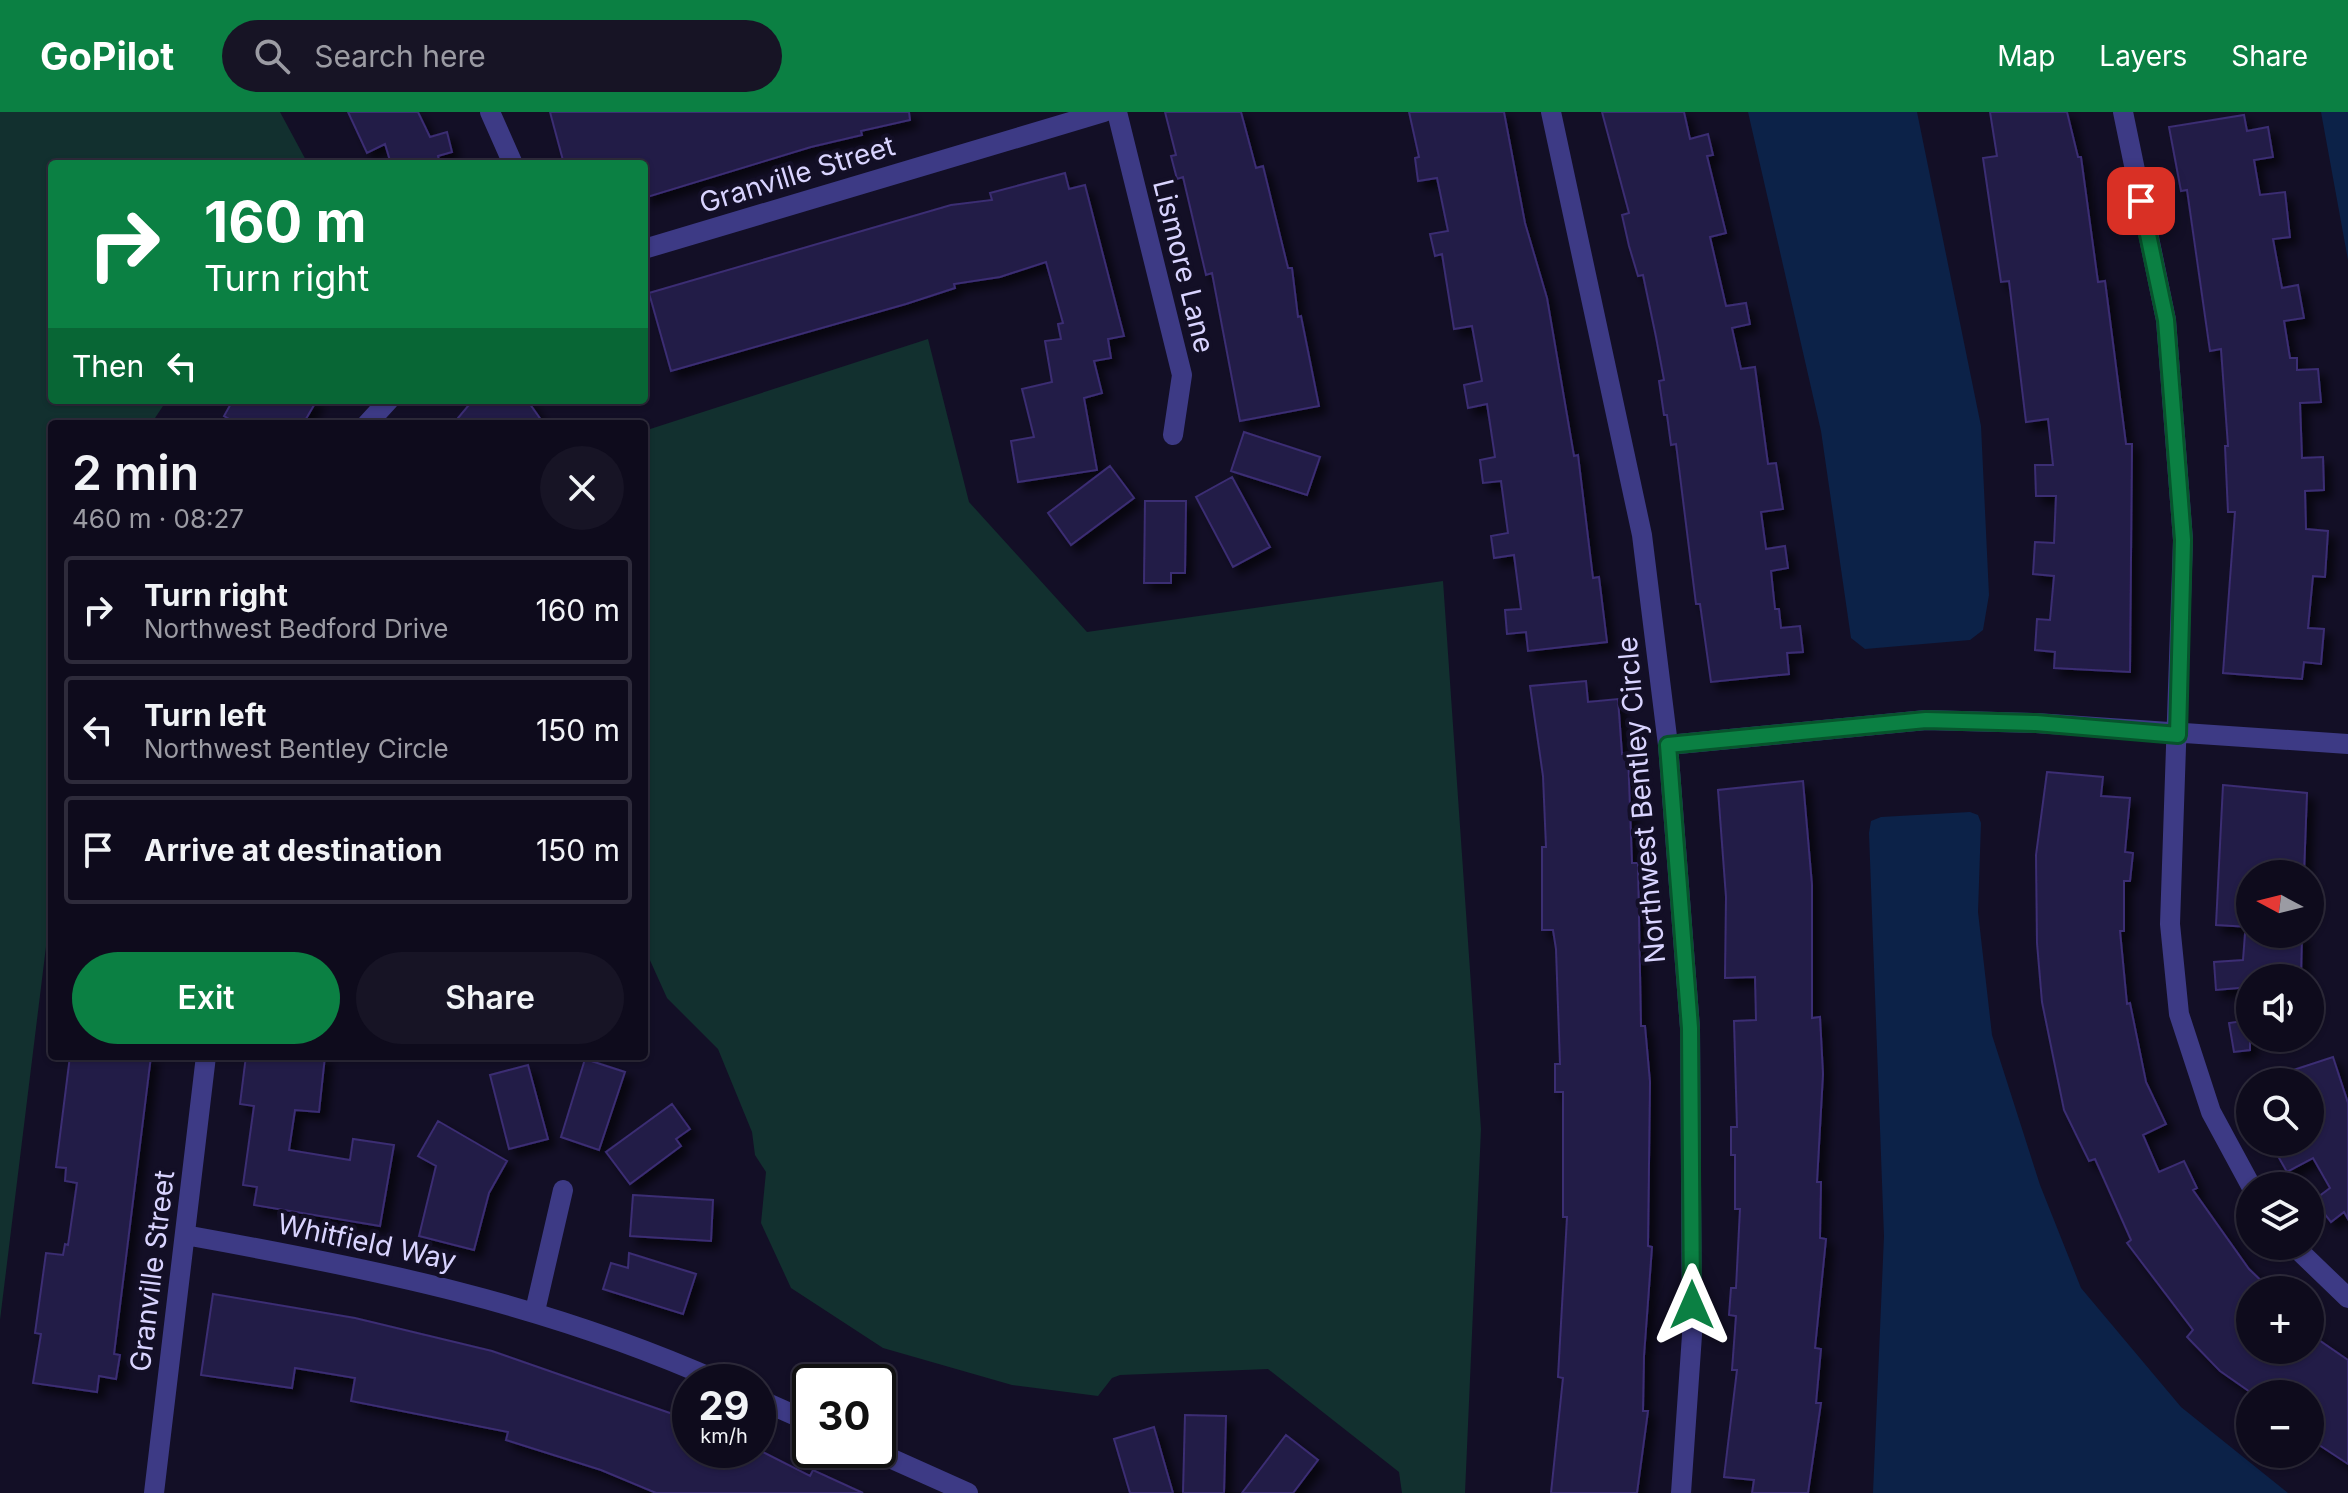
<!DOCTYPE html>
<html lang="en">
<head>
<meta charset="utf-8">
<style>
	body { margin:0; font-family:Inter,sans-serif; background:#171425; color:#f1f3f6; height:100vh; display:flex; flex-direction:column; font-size:30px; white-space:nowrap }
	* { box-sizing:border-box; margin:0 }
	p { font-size:26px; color:#9b9ba3 }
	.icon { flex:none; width:44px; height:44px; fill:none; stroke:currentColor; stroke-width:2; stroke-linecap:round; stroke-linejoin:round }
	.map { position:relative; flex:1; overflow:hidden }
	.panel { position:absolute; left:48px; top:308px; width:600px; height:640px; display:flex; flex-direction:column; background:#0e0b1c; border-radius:8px; box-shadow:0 2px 6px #0004,0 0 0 2px #2e2b3b }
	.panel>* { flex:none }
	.banner { position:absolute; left:48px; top:48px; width:600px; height:244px; border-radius:8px; box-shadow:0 2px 6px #0004,0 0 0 2px #2e2b3b; background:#0b8043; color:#fff; overflow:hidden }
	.needle { width:52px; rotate:277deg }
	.controls { position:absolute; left:2236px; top:748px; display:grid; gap:16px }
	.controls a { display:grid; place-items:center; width:88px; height:88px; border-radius:50%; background:#0e0b1c; box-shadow:0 2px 6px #0004,0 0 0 2px #2e2b3b; font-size:40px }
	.speed { position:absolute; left:672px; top:1252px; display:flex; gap:16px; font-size:40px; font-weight:700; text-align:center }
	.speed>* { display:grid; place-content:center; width:104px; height:104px; border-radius:50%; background:#0e0b1c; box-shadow:0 2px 6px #0004,0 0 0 2px #2e2b3b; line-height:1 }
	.speed small { font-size:20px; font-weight:400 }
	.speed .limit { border:4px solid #111; border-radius:12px; background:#fff; color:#111 }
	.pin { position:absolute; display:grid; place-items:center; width:68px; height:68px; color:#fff; margin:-34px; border-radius:16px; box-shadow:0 4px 12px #0006 }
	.me { position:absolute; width:88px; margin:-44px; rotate:0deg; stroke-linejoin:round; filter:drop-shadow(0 0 6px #0008) }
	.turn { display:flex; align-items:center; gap:28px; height:168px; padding:0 24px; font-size:36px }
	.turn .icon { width:104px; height:104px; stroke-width:2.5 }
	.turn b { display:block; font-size:56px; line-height:68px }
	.then { display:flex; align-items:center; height:76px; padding:0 24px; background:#0003; gap:16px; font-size:30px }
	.round { display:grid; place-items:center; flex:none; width:84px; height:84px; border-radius:42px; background:#171425 }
	.headline { display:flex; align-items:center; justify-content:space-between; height:136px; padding:0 24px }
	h1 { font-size:48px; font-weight:600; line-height:60px }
	.cta { display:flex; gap:16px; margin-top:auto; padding:16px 24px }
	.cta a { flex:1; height:92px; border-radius:48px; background:#0b8043; color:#fff; font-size:32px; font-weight:600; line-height:92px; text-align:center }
	.cta a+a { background:#171425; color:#f1f3f6 }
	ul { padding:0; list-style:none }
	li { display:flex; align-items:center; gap:24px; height:108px; margin:0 16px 12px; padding:0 8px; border:4px solid #2e2b3b; border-radius:8px }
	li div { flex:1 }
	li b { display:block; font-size:30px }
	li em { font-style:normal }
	header { display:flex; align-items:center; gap:48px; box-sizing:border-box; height:112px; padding:0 40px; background:#0b8043; color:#fff }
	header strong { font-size:38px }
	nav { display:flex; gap:44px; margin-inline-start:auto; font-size:28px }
	.search { width:560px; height:72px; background:#171425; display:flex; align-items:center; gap:20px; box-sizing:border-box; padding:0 28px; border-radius:44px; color:#9b9ba3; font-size:30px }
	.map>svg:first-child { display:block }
</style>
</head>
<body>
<header>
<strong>GoPilot</strong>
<div class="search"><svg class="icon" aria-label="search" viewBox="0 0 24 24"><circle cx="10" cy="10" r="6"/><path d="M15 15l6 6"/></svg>Search here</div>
<nav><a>Map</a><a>Layers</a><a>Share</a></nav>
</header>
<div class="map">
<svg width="2348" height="1381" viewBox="0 0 2348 1381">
	<defs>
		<filter id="shadow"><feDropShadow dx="7" dy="7" stdDeviation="4" flood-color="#0009"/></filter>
	</defs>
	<rect width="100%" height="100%" fill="#130f26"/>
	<path fill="#12302f" d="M0 0H280L308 52H52V288H167L151 312H52V786L0 1208Z
		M928 227 969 390 1087 520 1443 469 1481 1017 1465 1381H1402L1399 1360 1268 1257 1120 1263 1112 1266 1098 1284 1012 1273 883 1236 791 1176 761 1111 766 1060 755 1043 752 1020 718 937 667 886 644 835V319Z"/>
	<path fill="#0c2248" d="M1748 0H1917L1981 314 1989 483 1983 518 1970 528 1865 537 1851 526 1821 319Z
		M2321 0H2348V148Z
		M1970 700 1978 703 1981 711 1978 800 1992 923 2040 1073 2081 1176 2181 1295 2288 1381H1873L1884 1124 1869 721 1871 709 1881 705Z"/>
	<path fill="#241b47" stroke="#3b2d73" stroke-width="2" filter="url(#shadow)" d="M348 0H418L430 25 447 20 452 40 438 44 440 52H391L385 32 367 41Z
		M550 0H909L910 8 861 19 862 23 811 35 644 86V52H564Z
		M1165 0H1241L1256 56 1263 54 1288 156H1292L1298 205 1301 204 1319 294 1240 309 1212 161 1206 163 1183 65 1177 67 1171 44 1176 43Z
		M1409 0H1504L1525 111 1547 186 1574 344 1578 343 1593 466 1599 465 1607 530 1528 539 1526 520 1507 522 1505 498 1521 497 1514 443 1494 446 1491 424 1508 421 1501 369 1483 371 1480 348 1495 345 1487 292 1468 296 1464 273 1482 269 1472 214 1454 217 1442 142 1435 144 1430 122 1448 119 1437 66 1418 69 1415 46 1419 45Z
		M1602 0H1684L1690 27 1708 22 1713 43 1707 44 1726 121 1710 125 1726 194 1746 191 1750 212 1732 216 1741 257 1755 255 1768 352 1776 351 1783 397 1761 400 1766 437 1785 434 1788 456 1771 459 1775 497H1779L1781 516 1800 514 1803 540 1787 541 1789 562 1711 570 1700 492H1696L1676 332 1671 333 1667 303H1664L1659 269 1664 268 1656 225 1643 163 1638 164 1629 134 1622 103 1629 101Z
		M1990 0H2067L2078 45H2081L2098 170 2105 169 2126 332H2132L2130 560 2054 556 2055 540 2035 538 2037 507 2050 508 2054 464 2033 462 2035 430 2054 431 2056 384H2036L2035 353H2053L2048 307 2026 310 2009 169 2001 170 1983 46 1997 44Z
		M2244 3 2247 19 2268 15 2273 45 2254 48 2260 83 2285 80 2290 125 2273 127 2282 176 2298 173 2304 206 2284 209 2290 246H2297V258L2318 257 2321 290 2300 291 2302 346 2323 345 2324 378 2305 379 2306 417 2328 419 2325 465 2313 464 2308 516 2324 517 2321 552 2304 550 2302 567 2223 561 2235 400H2228L2225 334H2228L2221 237 2210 239 2187 78 2181 79 2169 15Z
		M1065 61 1069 77 1085 73 1124 224 1108 227 1111 246 1094 249 1102 281 1084 286 1097 358 1018 370 1011 329 1034 325 1022 277 1052 270 1045 229 1061 227 1058 212 1063 211 1046 150 1000 165 954 172 955 176 906 192 671 259 649 181 951 93 992 88 990 81Z
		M233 288H317L303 312H238L224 304Z
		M473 288H527L544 312H453Z
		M1244 320 1320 345 1307 383 1231 359Z
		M1110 354 1134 386 1071 433 1048 401Z
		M1232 365 1270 435 1233 455 1196 385Z
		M1145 389H1186L1185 461H1171V471H1144Z
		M1586 569 1588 590 1618 587 1622 642 1628 641 1632 751H1638L1641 914H1645L1650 970 1648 1134 1652 1135 1644 1244 1643 1299H1648L1637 1381H1551L1563 1266 1558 1265 1567 1105H1563V980H1555V952H1560L1556 837 1553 818H1542V735H1546L1543 664 1530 574Z
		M2047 660 2103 665 2101 684 2130 686 2125 740 2133 741 2130 769H2124V819H2120L2127 892 2130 891 2146 970 2166 1012 2143 1023 2159 1060 2184 1049 2197 1076 2193 1078 2249 1157 2271 1178H2250V1238H2310V1222L2348 1248V1352L2310 1327V1282H2253L2220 1259 2187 1225 2193 1218 2127 1131 2131 1128 2095 1047 2089 1049 2064 998 2042 890 2037 831 2036 743Z
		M1803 669 1812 773V906L1820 905 1823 962 1817 1070H1821L1820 1126 1826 1127 1815 1236 1821 1237 1816 1291H1821L1808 1381H1752L1754 1368 1724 1365 1737 1258H1732L1736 1204 1729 1203 1731 1176H1736L1740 1097H1735V1043H1731V1015H1737L1734 909 1756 908 1755 865 1725 866 1726 785 1718 678Z
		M2223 673 2307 681 2304 762H2250V815L2216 813Z
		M2245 822H2302L2301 866H2250V875L2216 878 2214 850 2243 848Z
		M2250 908V938L2234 940 2229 911Z
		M70 944H151L114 1242 120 1243 116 1267 99 1264 97 1280 33 1271 41 1222 35 1221 46 1141 63 1143 65 1132 68 1133 77 1071 65 1069 66 1056 56 1055Z
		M246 944H325L319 1000 295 998 289 1038 350 1048 353 1027 394 1033 380 1114 254 1093 257 1075 243 1073 254 994 240 992Z
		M2333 945 2348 991V1107L2344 1100 2331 1110 2314 1088 2330 1076 2313 1046 2287 1060 2274 1037 2286 1030H2310V970H2270L2269 966Z
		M585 947 625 960 599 1038 561 1025Z
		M528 953 548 1027 509 1037 490 963Z
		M672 992 690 1017 676 1027 681 1034 630 1072 606 1040Z
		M438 1009 507 1049 489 1081 474 1138 419 1124 436 1054 418 1044Z
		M633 1083 713 1088 711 1129 630 1124Z
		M629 1141 696 1162 683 1202 603 1177 611 1151 628 1156Z
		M213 1182 355 1206 492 1239 690 1308V1338H759L810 1364 813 1358 863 1381H656L601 1358 506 1328 508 1320 351 1289 355 1266 295 1256 292 1276 201 1263Z
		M1185 1303 1226 1304 1224 1381H1183Z
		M1154 1315 1173 1381H1130L1114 1327Z
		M1286 1323 1318 1348 1293 1381H1242Z"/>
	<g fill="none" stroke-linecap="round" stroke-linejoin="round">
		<path stroke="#3d3a85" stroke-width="20" d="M490 0 513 52
			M1117 0 1182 263 1173 323
			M1551 0 1642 423 1668 633 1690 916 1692 1223 1681 1381
			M2123 0 2166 208 2183 428 2170 812 2179 902 2211 1000 2251 1074
			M644 137 1104 0
			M367 312 389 288
			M1668 633 1926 608 2036 611 2348 632
			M185 1123C374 1157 544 1191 721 1270
			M2294 1134 2348 1186
			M535 1199 563 1078
			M758 1287 810 1310
			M872 1338 968 1381
			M154 1381 206 944"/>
	</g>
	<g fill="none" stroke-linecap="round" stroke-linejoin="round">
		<g stroke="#07532c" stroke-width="20">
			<path id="route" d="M1692 1193 1690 916 1668 633 1926 608 2036 611 2178 623 2183 428 2166 208 2141 89"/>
		</g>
		<use href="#route" stroke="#0b8043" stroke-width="14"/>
	</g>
	<g text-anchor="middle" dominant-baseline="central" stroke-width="8" stroke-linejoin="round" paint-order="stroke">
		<g font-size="28" fill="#d9d4ff" stroke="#130f26">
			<text transform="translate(797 62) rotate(-17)">Granville Street</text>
			<text transform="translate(1184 154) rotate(76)">Lismore Lane</text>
			<text transform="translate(1641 688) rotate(-95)">Northwest Bentley Circle</text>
			<text transform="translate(367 1130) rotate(12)">Whitfield Way</text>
			<text transform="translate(152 1159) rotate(-83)">Granville Street</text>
		</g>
	</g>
</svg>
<div class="controls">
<a><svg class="needle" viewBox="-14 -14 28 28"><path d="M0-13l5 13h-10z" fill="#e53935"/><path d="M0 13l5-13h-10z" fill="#9b9ba3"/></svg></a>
<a><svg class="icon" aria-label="sound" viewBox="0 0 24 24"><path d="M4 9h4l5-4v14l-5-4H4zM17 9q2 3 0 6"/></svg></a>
<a><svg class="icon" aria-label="search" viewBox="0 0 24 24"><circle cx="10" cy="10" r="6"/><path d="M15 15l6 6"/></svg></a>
<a><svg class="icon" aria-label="layers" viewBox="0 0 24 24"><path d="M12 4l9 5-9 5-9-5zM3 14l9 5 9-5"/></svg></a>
<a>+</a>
<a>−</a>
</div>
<div class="speed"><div>29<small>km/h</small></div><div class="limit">30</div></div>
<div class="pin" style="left:2141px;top:89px;background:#d93025"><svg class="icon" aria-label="arrive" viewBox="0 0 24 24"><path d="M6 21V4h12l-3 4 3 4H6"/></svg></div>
<svg class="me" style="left:1692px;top:1193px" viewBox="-20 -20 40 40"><path d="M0-17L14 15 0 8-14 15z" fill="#0b8043" stroke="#fff" stroke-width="4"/></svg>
<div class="banner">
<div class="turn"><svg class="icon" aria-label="right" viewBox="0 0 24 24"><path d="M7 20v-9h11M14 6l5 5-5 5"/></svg><div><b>160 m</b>Turn right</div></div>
<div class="then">Then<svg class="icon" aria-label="left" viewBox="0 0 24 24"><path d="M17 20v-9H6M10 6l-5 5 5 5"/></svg></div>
</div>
<section class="panel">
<div class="headline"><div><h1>2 min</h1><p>460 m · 08:27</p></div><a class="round"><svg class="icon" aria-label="close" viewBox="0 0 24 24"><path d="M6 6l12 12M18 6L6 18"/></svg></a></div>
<ul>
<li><svg class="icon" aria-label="right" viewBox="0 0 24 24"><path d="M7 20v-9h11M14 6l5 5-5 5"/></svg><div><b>Turn right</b><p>Northwest Bedford Drive</p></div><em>160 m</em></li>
<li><svg class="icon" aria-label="left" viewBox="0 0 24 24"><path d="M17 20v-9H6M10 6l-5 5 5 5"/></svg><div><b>Turn left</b><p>Northwest Bentley Circle</p></div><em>150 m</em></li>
<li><svg class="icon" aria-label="arrive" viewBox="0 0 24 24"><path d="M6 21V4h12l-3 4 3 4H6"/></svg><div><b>Arrive at destination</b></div><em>150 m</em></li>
</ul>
<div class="cta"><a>Exit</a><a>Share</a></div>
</section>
</div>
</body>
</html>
